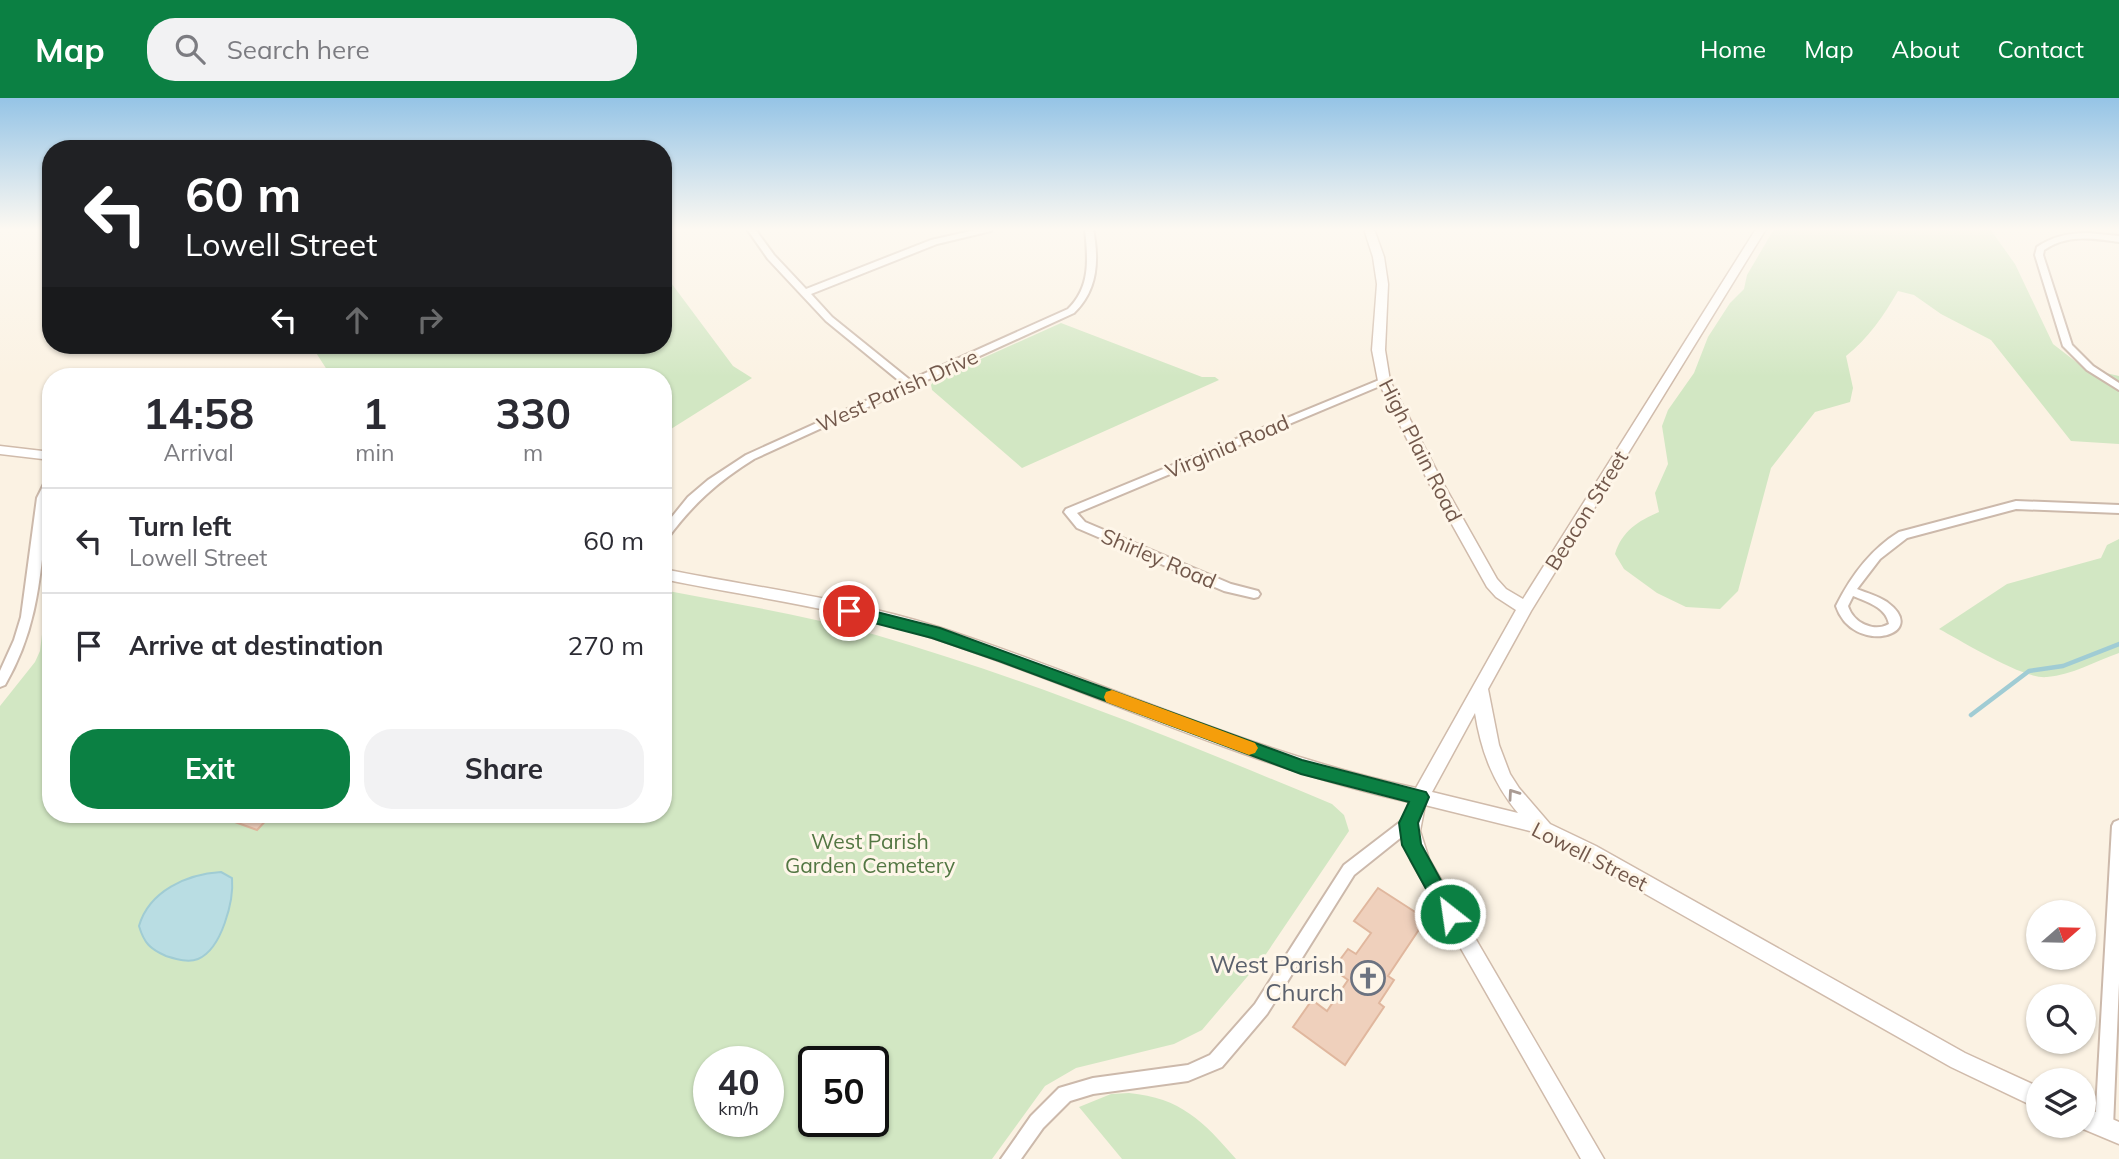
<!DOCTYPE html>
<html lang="en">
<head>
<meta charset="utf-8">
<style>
	body { margin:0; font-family:Mulish,sans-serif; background:#f2f2f3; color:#2b2b33; height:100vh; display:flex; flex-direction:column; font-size:26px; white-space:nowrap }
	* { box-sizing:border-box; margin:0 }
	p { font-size:23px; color:#7c7c81 }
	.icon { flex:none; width:38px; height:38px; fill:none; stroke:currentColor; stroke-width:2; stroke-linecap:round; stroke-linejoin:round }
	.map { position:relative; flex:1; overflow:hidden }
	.side { position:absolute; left:42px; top:270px; width:630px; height:455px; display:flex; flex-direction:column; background:#fff; border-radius:28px; box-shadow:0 2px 5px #0004 }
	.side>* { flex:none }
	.banner { position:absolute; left:42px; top:42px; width:630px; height:214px; border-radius:28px; box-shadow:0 2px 5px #0004; background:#202124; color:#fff; overflow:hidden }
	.needle { width:46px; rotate:70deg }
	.tools { position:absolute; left:2026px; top:802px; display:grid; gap:14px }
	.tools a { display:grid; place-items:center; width:70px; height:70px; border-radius:50%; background:#fff; box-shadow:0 2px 5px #0004; font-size:35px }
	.speed { position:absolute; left:693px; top:948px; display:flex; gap:14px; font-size:35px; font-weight:700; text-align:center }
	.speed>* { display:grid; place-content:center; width:91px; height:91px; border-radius:50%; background:#fff; box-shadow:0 2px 5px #0004; line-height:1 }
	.speed small { font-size:18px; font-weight:400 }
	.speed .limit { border:4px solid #111; border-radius:10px; background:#fff; color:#111 }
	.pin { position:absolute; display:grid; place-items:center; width:60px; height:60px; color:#fff; margin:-30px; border:4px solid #fff; border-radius:50%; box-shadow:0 2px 7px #0007 }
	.me { position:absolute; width:77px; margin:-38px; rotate:330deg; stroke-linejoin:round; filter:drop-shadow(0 0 5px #0008) }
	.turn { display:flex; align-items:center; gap:24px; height:147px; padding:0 28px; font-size:32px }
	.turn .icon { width:91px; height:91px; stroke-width:2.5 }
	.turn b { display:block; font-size:49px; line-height:60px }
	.lanes { display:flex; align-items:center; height:66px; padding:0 28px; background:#0003; justify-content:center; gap:35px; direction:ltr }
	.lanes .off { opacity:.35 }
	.eta { display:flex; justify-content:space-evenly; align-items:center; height:119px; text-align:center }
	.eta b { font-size:42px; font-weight:700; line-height:49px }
	.button { display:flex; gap:14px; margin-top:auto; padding:14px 28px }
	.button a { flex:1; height:80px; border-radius:28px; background:#0b8043; color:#fff; font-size:28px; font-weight:700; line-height:80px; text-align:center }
	.button a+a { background:#f2f2f3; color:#2b2b33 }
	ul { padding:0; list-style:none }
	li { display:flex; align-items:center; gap:21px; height:105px; padding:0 28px; border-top:2px solid #e1e1e2 }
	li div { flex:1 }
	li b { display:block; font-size:26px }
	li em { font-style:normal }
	header { display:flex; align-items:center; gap:42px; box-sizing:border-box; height:98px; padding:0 35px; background:#0b8043; color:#fff }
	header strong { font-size:33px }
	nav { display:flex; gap:38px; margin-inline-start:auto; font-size:24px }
	.search { width:490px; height:63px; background:#f2f2f3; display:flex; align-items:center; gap:18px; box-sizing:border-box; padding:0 24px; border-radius:28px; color:#7c7c81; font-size:26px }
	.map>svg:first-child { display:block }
</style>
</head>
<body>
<header>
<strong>Map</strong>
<div class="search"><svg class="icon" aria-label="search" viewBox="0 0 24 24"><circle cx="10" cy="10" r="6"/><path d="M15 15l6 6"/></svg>Search here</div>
<nav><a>Home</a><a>Map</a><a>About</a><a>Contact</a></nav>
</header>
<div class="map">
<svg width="2119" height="1061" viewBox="0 0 2119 1061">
	<rect width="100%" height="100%" fill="#fbf2e3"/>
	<path fill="#d2e7c3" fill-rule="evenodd" d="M1774 131H1990L2015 166 2053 246 2084 270 2119 278V346L2071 343 1991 242 1941 216 1914 197 1898 193C1884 217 1868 241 1846 258L1853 290 1850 304 1815 314 1771 370 1738 493 1720 511 1686 509 1657 495 1624 471 1615 456C1622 433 1638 423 1659 414L1655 395 1668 366 1662 328 1668 312 1694 275 1708 239 1730 205 1744 191 1747 177Z
		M663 174 733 268 752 280 663 336V278H331L311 247H663Z
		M1061 225 1202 279H1215L1219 282 1022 370 932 292 931 287 934 282Z
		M2119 441V555C2096 563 2072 577 2047 579 2024 582 1962 543 1939 531L2007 486 2101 460 2107 447Z
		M51 461V716H663V492C734 506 806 517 876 537 1031 582 1183 644 1332 706L1344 717 1349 733 1264 859 1202 932 1174 946 1076 970 1045 988 992 1061H0V608L35 564 40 553ZM709 964H768V1024H709ZM814 964H873V1024H814Z
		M1129 995C1181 1000 1203 1023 1236 1061H1122L1079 1009 1111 996Z"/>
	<path fill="#b9dde3" stroke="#a0ccd4" stroke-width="2" d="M221 774 232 780C234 802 222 851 198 861 188 865 176 861 166 858 150 851 144 845 139 828 149 793 187 776 221 774Z"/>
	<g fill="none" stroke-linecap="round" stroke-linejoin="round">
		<path stroke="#a0ccd4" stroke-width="4.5" d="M1971 617 2029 573 2063 568 2119 546"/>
	</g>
	<path fill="#efd0bc" stroke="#e0b79e" stroke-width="2" d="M243 716H272L257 732 235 724Z
		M1378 790 1426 821 1388 878 1394 882 1379 905 1384 909 1345 967 1293 929 1312 902 1327 913 1348 882 1333 871 1348 851 1356 856 1371 835 1354 823Z"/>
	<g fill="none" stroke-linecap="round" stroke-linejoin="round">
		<g stroke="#ccb9ab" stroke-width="4">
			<path id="street" d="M747 131H755L774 157 806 191 931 142 980 131H992L991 133 937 146 811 196 832 219 910 282 1068 211C1091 189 1088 160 1085 131H1093C1099 162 1098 192 1074 215L754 361C717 384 693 406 667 441L663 442V430L688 399 708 382 746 357 903 286 826 223 768 161Z
				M2088 135 2119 138V144C2093 140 2067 136 2044 152L2043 157 2072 247 2093 268 2119 285V292L2087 272 2063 248 2035 157 2037 149C2053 138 2069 135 2088 135Z
				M1384 280 1389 283 1387 285 1077 415 1085 424 1231 486 1258 493 1260 496 1258 499 1254 500 1224 493 1077 430 1064 414 1066 411Z
				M47 380H51V395L49 400C40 469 41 525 5 587L0 589V573L14 542 21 519 37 400Z
				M2016 403 2119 407V415L2016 411 1907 440 1880 461 1857 491C1867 495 1878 498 1887 504 1932 537 1853 559 1836 508 1851 478 1870 452 1899 434ZM1853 498C1867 504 1886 509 1889 526 1873 535 1853 524 1848 508Z
				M1409 719 1414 721 1416 725 1414 729 1354 777 1267 916 1222 969 1188 983 1093 996 1070 1003 1043 1030 1021 1061H1001L1031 1018 1059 990 1093 980 1188 967 1210 957 1255 906 1344 767 1404 721Z
				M2119 722V885L2113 1029 2110 1035 2104 1038 2098 1035 2095 1029 2112 728 2114 724Z"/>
		</g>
		<g stroke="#d0bbab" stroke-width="3">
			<path id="secondary" d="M1364 131H1374L1384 159 1388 186 1385 252 1390 283 1444 387 1497 481 1506 491 1523 501 1756 131H1766L1531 513 1488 591 1499 647 1510 676 1519 690 1550 726 1596 748 1965 955 2039 989V1011L1951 969 1582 760 1530 733 1425 707 1420 733 1429 761 1604 1061H1581L1411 763 1401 733 1409 704C1244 668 1092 592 933 540 850 512 750 499 663 481V471C754 489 850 501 938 529 1098 581 1251 655 1416 690L1516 512 1496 499 1487 489 1430 387 1378 283 1372 252 1377 186 1373 159ZM1475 615C1481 653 1493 685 1518 715L1432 694Z
				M0 348 51 354V362L0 356Z
				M2084 1009 2119 1024V1046L2076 1028 2084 1027Z"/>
		</g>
		<use href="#street" fill="#fff" fill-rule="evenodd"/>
		<use href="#secondary" fill="#fff" fill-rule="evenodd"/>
	</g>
	<defs><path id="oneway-chevron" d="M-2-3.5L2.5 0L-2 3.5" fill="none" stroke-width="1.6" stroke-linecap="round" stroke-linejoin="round" transform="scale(1.75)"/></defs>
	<use stroke="#aa9b93" href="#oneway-chevron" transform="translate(1513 696) rotate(-125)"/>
	<linearGradient id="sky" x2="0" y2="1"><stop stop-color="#95c4e6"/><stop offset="0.47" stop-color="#fdf9f2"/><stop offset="1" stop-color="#fdf9f2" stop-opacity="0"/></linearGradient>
	<rect width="2119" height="279" fill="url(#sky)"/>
	<path fill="#0b8043" stroke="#07532c" stroke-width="2" d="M849 507 940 530 1302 662 1426 694 1429 699 1418 725 1421 746 1456 810 1459 816 1456 822 1450 825 1443 822 1402 747 1399 725 1409 704 1301 676 999 563 932 540 843 517 841 513Z"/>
	<path fill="#f59e0b" d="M1112 592 1255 645 1258 650 1255 655 1249 657 1106 604 1104 599 1106 594Z"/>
	<defs>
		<g id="church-ring" transform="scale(1.75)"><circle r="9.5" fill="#fef6e9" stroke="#6b7280" stroke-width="1.5"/><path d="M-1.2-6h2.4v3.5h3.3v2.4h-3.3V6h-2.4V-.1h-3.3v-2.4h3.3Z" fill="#6b7280"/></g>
	</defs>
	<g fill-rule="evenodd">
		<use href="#church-ring" x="1368" y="880"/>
	</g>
	<g text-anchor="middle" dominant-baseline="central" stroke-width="6" stroke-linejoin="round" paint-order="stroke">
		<g font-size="21" fill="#72584b" stroke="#fef6e9">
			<text transform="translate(897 292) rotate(-24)">West Parish Drive</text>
			<text transform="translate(1227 348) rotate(-23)">Virginia Road</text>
			<text transform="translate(1421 352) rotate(63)">High Plain Road</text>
			<text transform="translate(1586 412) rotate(-58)">Beacon Street</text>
			<text transform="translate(1159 460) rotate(23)">Shirley Road</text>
			<text transform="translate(1590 758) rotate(27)">Lowell Street</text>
		</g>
		<g font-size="21" fill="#537743" stroke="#fef6e9">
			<text x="870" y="743">West Parish<tspan x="870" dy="24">Garden Cemetery</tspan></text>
		</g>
		<g font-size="24" fill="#5b616d" stroke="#fef6e9" text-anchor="end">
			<text x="1344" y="866">West Parish<tspan x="1344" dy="28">Church</tspan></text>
		</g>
	</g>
</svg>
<div class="tools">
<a><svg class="needle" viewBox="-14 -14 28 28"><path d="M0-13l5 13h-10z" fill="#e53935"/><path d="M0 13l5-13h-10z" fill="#7c7c81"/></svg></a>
<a><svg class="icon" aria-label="search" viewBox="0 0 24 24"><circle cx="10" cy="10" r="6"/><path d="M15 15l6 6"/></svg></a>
<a><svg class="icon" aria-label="layers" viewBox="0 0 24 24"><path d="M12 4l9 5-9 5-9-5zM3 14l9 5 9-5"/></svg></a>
</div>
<div class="speed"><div>40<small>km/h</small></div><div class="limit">50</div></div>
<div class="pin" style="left:849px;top:513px;background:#d93025"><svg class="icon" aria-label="arrive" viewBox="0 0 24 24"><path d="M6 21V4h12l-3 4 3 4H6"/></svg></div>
<svg class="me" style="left:1450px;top:816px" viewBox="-20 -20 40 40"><circle r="17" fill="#0b8043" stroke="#fff" stroke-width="3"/><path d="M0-11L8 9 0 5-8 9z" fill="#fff"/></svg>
<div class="banner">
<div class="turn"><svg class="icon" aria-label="left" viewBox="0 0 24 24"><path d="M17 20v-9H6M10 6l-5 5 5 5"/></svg><div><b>60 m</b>Lowell Street</div></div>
<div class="lanes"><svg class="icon" aria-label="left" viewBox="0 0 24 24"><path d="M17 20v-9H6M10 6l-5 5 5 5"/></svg><svg class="icon off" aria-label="ahead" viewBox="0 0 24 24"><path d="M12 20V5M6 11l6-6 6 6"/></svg><svg class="icon off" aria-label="right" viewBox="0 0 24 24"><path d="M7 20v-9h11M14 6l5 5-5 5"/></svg></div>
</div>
<section class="side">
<div class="eta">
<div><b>14:58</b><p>Arrival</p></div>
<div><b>1</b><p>min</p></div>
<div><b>330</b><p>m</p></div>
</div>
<ul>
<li><svg class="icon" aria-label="left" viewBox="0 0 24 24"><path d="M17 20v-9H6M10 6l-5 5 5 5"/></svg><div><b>Turn left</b><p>Lowell Street</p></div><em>60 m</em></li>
<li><svg class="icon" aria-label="arrive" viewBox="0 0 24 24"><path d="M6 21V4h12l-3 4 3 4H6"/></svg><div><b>Arrive at destination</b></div><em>270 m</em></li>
</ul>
<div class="button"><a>Exit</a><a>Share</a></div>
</section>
</div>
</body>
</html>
